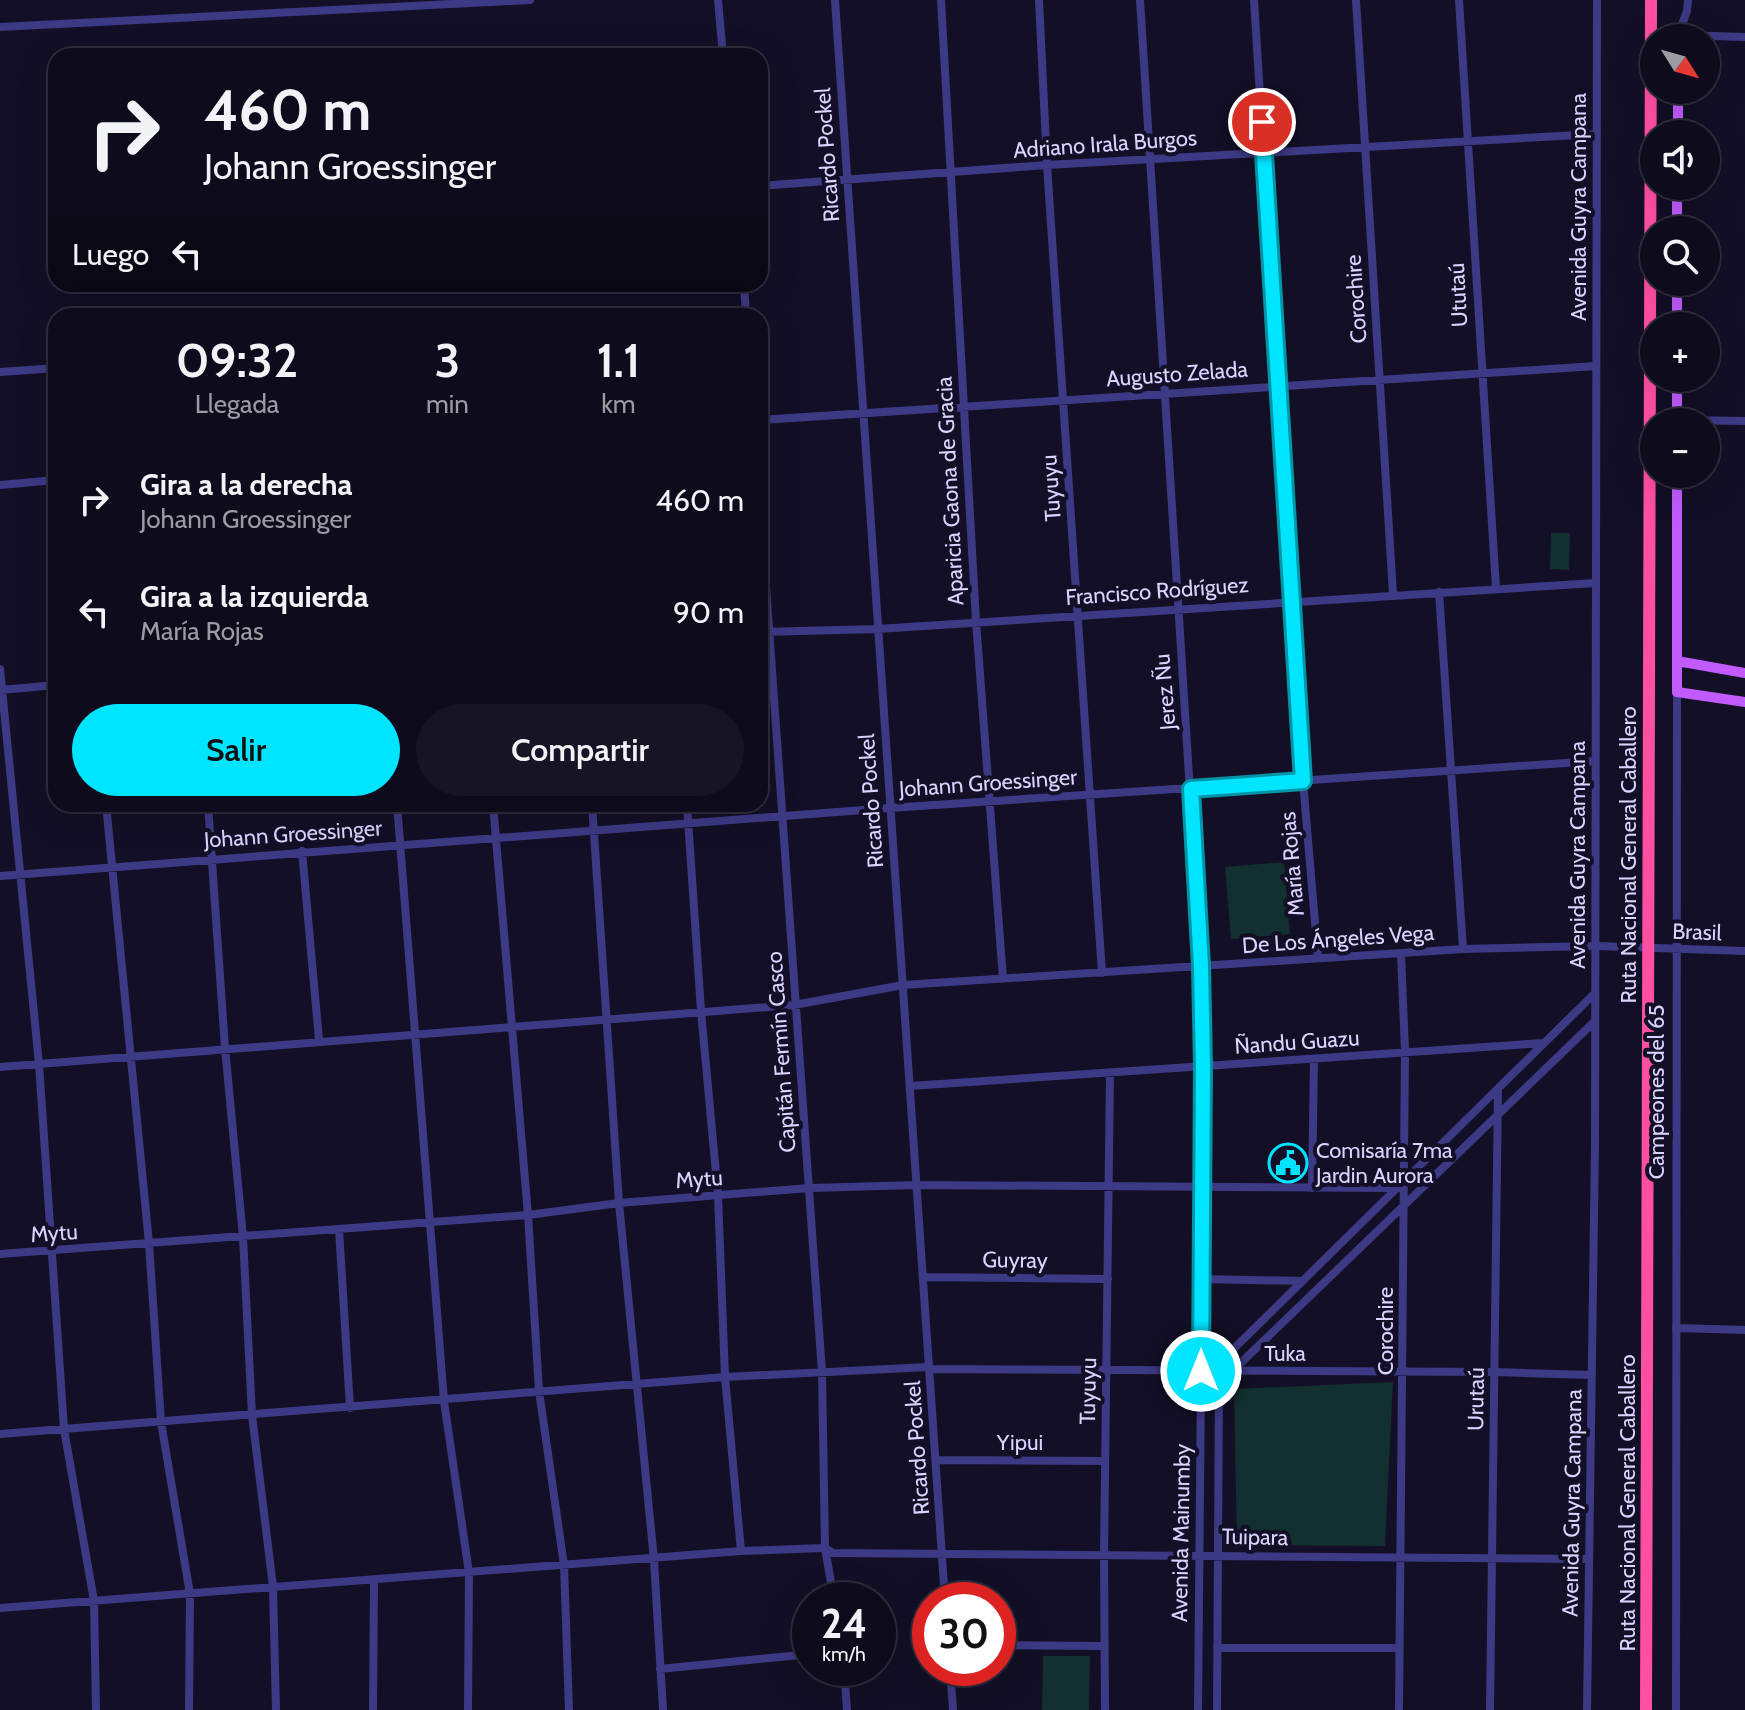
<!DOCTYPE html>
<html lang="es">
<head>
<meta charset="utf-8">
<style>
	body { margin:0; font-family:Cabin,sans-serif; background:#171425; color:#f1f3f6; height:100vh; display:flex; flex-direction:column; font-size:30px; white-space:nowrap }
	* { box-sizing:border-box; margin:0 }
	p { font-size:26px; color:#9b9ba3 }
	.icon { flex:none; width:44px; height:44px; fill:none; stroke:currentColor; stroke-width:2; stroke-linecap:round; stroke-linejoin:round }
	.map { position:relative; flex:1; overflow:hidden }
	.details { position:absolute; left:48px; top:308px; width:720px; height:504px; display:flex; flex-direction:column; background:#0e0b1c; border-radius:24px; box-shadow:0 8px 32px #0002,0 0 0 2px #2e2b3b }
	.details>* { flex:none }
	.top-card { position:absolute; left:48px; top:48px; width:720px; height:244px; border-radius:24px; box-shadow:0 8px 32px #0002,0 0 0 2px #2e2b3b; background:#0e0b1c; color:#f1f3f6; overflow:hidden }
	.needle { width:52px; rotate:127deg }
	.fabs { position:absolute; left:1640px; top:24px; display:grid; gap:16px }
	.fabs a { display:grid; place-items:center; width:80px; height:80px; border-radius:50%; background:#0e0b1c; box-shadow:0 8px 32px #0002,0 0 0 2px #2e2b3b; font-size:40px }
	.speed { position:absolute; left:792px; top:1582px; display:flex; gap:16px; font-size:40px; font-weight:700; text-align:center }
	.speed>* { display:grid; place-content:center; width:104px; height:104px; border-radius:50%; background:#0e0b1c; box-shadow:0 8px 32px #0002,0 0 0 2px #2e2b3b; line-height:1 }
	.speed small { font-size:20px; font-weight:400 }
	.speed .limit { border:12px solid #d22; background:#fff; color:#111 }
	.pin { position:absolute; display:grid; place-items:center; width:68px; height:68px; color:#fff; margin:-34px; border:4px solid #fff; border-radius:50%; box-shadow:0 2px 8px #0007 }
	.me { position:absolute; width:88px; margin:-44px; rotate:0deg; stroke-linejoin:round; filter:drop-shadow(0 0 6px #0008) }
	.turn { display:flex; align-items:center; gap:28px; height:168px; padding:0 24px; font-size:36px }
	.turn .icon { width:104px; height:104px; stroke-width:2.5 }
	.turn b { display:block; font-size:56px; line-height:68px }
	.then { display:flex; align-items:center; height:76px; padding:0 24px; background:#0003; gap:16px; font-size:30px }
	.eta { display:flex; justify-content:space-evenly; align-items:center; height:136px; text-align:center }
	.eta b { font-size:48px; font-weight:600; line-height:56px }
	.cta { display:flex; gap:16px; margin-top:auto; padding:16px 24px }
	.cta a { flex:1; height:92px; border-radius:48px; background:#00e5ff; color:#111; font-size:32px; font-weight:600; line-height:92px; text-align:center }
	.cta a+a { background:#171425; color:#f1f3f6 }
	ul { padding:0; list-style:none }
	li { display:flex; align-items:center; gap:24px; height:112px; padding:0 24px }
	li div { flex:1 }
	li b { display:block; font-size:30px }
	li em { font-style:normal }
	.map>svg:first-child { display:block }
</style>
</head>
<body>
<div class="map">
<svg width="1745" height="1710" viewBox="0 0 1745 1710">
	<rect width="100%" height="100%" fill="#130f26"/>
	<path fill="#12302f" d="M1551 533H1570L1569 570 1550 569Z
		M1284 862 1290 934 1231 939 1225 867Z
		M1393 1382 1385 1546 1237 1545 1234 1389Z
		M1043 1656H1090L1089 1710H1042Z"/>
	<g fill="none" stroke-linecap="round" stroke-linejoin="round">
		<path stroke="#3d3a85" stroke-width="8" d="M718 0 723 56
			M835 0 945 1600
			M941 0 976 621 1003 979
			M1039 0 1047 165 1102 973
			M1140 0 1201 966V1381
			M1254 0 1303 781 1318 958
			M1356 0 1393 594
			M1459 0 1496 588
			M1688 0 1687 11 1678 35 1745 37
			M0 27 530 0
			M760 186 1047 165 1597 134
			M744 284 746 316
			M0 372 56 368
			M760 420 1596 366
			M1677 420 1745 421
			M0 485 56 480
			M760 502 822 1372 825 1548 834 1600
			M1439 592 1463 949
			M760 632 877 629 1595 583
			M0 669 39 1064 64 1429 94 1601 96 1710
			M0 690 56 685
			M106 804 149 1243 161 1422 190 1594 189 1710
			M208 804 225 1048 243 1237 252 1415 273 1587 276 1710
			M397 804 444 1401 469 1573 468 1710
			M493 804 528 1215 539 1391 564 1565 569 1710
			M592 804 619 1203 654 1560 663 1710
			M687 804 701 1011 718 1195 725 1377 741 1551
			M302 851 319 1040
			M0 876 889 808 1595 761
			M0 1067 794 1005 903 985 1463 949 1595 946 1745 951
			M910 1086 1543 1043
			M1312 1188 1314 1059
			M339 1229 350 1408
			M0 1254 528 1215 619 1203 810 1188 916 1185 1403 1188
			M923 1277 1108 1279
			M1201 1279 1302 1281
			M1676 1328 1745 1330
			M929 1369 1494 1372 1592 1375
			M0 1434 725 1377 929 1367
			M936 1460 1105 1461
			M0 1608 741 1551 825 1548 833 1553 1589 1559
			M998 1645 1104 1646
			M1217 1648H1399
			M844 1668 847 1710
			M950 1668 953 1710
			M660 1669 810 1654
			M373 1710 374 1580
			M1105 1710 1104 1554 1110 1073
			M1198 1710 1201 1381 1595 993
			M1217 1710 1219 1384 1595 1021
			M1399 1710 1405 1051 1401 953
			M1490 1710 1498 1089
			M1587 1710 1595 1145 1597 0
			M1676 1710 1677 692"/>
		<path stroke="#c25bff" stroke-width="10" d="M1650 35H1678V38
			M1678 134V90
			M1677 230V186
			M1677 326V282
			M1677 422V378
			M1677 474V692L1745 702
			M1677 661 1745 673"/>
		<path stroke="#ff4fa3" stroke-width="12" d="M1646 1710 1651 0"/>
	</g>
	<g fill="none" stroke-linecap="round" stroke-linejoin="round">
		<g stroke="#0095a6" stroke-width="20">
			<path id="route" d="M1201 1371 1203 1066 1201 966 1191 789 1303 781 1262 122"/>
		</g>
		<use href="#route" stroke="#00e5ff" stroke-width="14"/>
	</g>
	<defs>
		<g id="civic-ring" transform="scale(2)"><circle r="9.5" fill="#130f26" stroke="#00e5ff" stroke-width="1.5"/><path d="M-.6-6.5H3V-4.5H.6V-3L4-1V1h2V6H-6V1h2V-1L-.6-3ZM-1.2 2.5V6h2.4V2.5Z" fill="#00e5ff"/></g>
	</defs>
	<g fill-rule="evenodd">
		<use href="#civic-ring" x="1288" y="1163"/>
	</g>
	<g text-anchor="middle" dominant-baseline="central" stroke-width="8" stroke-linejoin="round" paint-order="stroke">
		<g font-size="22" fill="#d9d4ff" stroke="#130f26">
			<text transform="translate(1105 144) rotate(-4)">Adriano Irala Burgos</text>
			<text transform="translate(827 155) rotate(-94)">Ricardo Pockel</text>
			<text transform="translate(1578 207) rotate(-90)">Avenida Guyra Campana</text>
			<text transform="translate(1458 295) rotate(-93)">Ututaú</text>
			<text transform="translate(1356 299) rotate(-94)">Corochire</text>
			<text transform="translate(1177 374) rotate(-4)">Augusto Zelada</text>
			<text transform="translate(1051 488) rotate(-94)">Tuyuyu</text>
			<text transform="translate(950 491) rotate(-93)">Aparicia Gaona de Gracia</text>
			<text transform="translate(1157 591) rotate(-4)">Francisco Rodríguez</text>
			<text transform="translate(1165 692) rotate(-95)">Jerez Ñu</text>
			<text transform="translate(988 783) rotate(-4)">Johann Groessinger</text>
			<text transform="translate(871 801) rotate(-94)">Ricardo Pockel</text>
			<text transform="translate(293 834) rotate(-4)">Johann Groessinger</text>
			<text transform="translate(1577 855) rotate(-90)">Avenida Guyra Campana</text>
			<text transform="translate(1628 855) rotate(-90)">Ruta Nacional General Caballero</text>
			<text transform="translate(1292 864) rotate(-95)">María Rojas</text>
			<text transform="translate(1697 932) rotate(2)">Brasil</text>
			<text transform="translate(1338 939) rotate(-4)">De Los Ángeles Vega</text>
			<text transform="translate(1297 1042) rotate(-4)">Ñandu Guazu</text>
			<text transform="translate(781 1052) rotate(-94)">Capitán Fermín Casco</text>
			<text transform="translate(1656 1092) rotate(-90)">Campeones del 65</text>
			<text transform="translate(699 1179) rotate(-4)">Mytu</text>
			<text transform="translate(54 1233) rotate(-4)">Mytu</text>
			<text transform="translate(1015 1260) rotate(1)">Guyray</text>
			<text transform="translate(1385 1331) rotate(-90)">Corochire</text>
			<text x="1285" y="1353">Tuka</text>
			<text transform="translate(1088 1391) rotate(-89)">Tuyuyu</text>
			<text transform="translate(1476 1399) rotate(-89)">Urutaú</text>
			<text x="1020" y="1442">Yipui</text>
			<text transform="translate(917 1448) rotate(-94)">Ricardo Pockel</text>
			<text transform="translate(1572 1503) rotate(-89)">Avenida Guyra Campana</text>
			<text transform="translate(1627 1503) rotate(-90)">Ruta Nacional General Caballero</text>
			<text transform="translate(1181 1533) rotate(-89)">Avenida Mainumby</text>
			<text transform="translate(1255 1537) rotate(1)">Tuipara</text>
		</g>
		<g font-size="22" fill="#d9d4ff" stroke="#130f26" text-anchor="start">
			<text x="1316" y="1150">Comisaría 7ma<tspan x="1316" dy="25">Jardin Aurora</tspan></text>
		</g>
	</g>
</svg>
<div class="fabs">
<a><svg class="needle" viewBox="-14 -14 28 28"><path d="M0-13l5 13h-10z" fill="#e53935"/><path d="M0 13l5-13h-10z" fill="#9b9ba3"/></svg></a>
<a><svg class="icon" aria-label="sound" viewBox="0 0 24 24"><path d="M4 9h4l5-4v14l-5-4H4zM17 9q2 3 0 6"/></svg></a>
<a><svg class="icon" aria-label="search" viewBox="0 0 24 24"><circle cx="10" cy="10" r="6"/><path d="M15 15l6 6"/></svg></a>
<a>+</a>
<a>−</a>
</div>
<div class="speed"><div>24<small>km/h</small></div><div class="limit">30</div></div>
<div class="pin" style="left:1262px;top:122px;background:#d93025"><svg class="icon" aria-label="arrive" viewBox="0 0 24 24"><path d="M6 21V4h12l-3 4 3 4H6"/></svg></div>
<svg class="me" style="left:1201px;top:1371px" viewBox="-20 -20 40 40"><circle r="17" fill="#00e5ff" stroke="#fff" stroke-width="3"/><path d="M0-11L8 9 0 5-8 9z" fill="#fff"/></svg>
<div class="top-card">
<div class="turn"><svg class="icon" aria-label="right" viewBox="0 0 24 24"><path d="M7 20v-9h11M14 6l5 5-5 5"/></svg><div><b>460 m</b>Johann Groessinger</div></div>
<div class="then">Luego<svg class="icon" aria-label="left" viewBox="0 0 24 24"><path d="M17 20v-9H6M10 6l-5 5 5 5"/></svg></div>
</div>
<section class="details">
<div class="eta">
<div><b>09:32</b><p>Llegada</p></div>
<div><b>3</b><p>min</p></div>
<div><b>1.1</b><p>km</p></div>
</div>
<ul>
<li><svg class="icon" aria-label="right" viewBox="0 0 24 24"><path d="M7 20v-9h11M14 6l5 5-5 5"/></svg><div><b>Gira a la derecha</b><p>Johann Groessinger</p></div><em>460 m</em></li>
<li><svg class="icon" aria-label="left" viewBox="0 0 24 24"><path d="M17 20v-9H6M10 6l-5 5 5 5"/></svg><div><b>Gira a la izquierda</b><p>María Rojas</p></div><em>90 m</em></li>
</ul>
<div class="cta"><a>Salir</a><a>Compartir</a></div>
</section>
</div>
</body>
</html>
